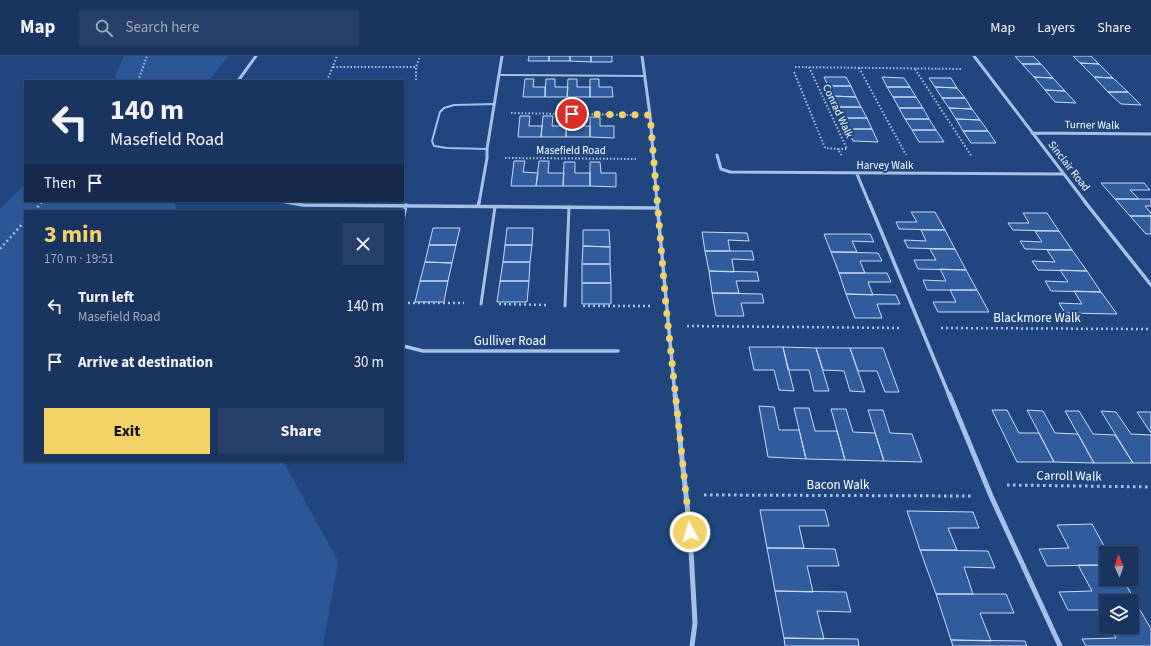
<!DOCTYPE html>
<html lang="en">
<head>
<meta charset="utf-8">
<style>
	body { margin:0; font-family:"Source Sans 3",sans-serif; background:#263f68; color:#f1f3f6; height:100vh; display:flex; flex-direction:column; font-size:15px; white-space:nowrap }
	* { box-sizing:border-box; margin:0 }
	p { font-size:13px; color:#9faabd }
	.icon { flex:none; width:22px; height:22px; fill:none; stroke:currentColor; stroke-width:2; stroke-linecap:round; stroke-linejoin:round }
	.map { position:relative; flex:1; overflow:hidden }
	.panel { position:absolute; left:24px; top:154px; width:380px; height:252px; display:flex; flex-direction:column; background:#19345f; border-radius:0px; box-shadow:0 1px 3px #0004,0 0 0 1px #374f74 }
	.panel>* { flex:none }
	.top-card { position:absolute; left:24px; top:24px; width:380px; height:122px; border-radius:0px; box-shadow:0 1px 3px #0004,0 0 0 1px #374f74; background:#19345f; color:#f1f3f6; overflow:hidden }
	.needle { width:26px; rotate:357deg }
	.buttons { position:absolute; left:1099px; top:490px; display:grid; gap:8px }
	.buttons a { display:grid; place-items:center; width:40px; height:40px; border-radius:0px; background:#19345f; box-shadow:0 1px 3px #0004,0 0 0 1px #374f74; font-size:20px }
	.pin { position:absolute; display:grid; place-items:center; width:34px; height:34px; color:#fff; margin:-17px; border:2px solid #fff; border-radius:50%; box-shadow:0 1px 4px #0007 }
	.me { position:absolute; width:44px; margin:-22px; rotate:354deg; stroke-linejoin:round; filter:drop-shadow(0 0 3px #0008) }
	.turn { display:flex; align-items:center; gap:14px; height:84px; padding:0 20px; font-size:18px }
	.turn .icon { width:52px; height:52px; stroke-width:2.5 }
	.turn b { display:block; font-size:28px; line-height:34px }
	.then { display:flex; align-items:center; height:38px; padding:0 20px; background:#0003; gap:8px; font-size:15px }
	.round { display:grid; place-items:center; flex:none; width:42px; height:42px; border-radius:0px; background:#263f68 }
	.headline { display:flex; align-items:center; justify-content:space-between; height:68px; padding:0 20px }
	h1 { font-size:24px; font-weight:700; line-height:30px; color:#f3d268 }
	.button { display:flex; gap:8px; margin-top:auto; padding:8px 20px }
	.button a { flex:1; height:46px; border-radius:0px; background:#f3d268; color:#111; font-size:16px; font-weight:700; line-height:46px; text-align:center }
	.button a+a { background:#263f68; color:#f1f3f6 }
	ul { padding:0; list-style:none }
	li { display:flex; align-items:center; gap:12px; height:56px; padding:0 20px }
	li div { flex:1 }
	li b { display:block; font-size:15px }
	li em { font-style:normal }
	header { display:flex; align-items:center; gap:24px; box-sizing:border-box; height:56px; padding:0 20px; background:#19345f; border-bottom:1px solid #374f74 }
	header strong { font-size:19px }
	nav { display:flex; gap:22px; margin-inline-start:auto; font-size:14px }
	.search { width:280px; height:36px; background:#263f68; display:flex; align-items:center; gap:10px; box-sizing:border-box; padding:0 14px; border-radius:0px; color:#9faabd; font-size:15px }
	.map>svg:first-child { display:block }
</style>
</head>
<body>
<header>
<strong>Map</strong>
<div class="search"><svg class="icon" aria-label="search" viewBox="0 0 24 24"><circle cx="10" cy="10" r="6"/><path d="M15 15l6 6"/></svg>Search here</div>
<nav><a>Map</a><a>Layers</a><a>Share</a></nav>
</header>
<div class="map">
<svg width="1151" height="590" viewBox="0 0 1151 590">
	<rect width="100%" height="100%" fill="#21467f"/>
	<path fill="#2c5797" d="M124 0H228L209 25H113Z
		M25 128V145H175L176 155H25V405H283L338 505 323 590H0V153Z"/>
	<path fill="#315c9c" stroke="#cadbf5" d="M529 0H549V5H528Z
		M549 0H570V5H549Z
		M570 0H591V6L570 5Z
		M591 0H612V6H591Z
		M1015 0H1033L1041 8H1022Z
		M1073 0H1091L1099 8 1080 7Z
		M1080 7 1099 8 1113 22 1094 21Z
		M1022 8H1041L1053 22 1034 21Z
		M824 21H846L851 30H828Z
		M882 21 904 22 910 31H887Z
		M1034 21 1053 22 1065 35 1045 34Z
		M1094 21 1113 22 1128 36H1108Z
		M929 22H951L957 32 935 31Z
		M525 23H534L533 31H545V41H523Z
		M546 23H555V31H568L567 41H545Z
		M568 23H577V31H590V41H567Z
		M590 23H599V31H612L613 41H590Z
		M828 30H851L856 41 833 40Z
		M887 31H910L916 41H893Z
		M935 31 957 32 965 42H942Z
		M1045 34 1065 35 1076 47 1055 46Z
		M1108 36H1128L1141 49 1121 48Z
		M833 40 856 41 861 51H838Z
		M893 41H916L923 52H899Z
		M942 42H965L972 53 949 52Z
		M838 51H861L867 62H843Z
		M899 52H923L929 63H905Z
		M949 52 972 53 980 64 956 63Z
		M520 60H530L529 70H542L541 81H518Z
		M543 60H553L552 70H566V81H541Z
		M567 60 576 61V70H590V81H566Z
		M590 61H600V70H614V82L590 81Z
		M843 62H867L872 73H848Z
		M905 63H929L936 74H912Z
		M956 63 980 64 988 75H963Z
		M848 73H872L878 86 853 85Z
		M912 74H936L944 86H919Z
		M963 75H988L996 87H971Z
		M514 105H525L523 116 538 117 536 130H511Z
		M539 105H549L548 117H564L563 130H536Z
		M564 106H575V117H590V130H563Z
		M590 106H600L601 117H616V131L590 130Z
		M1101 127H1144L1150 134H1130L1139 143H1115Z
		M1115 143H1151V150H1145L1151 157V160H1130Z
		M911 156H935L945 174 899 173 896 166H917Z
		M1023 157H1047L1059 175 1013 174 1008 167H1029Z
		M1130 160H1151V178H1146Z
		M433 172H460L456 189H429Z
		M507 172H533L532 189H505Z
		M583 174H609L610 191 583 190Z
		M921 174H945L955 193 908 192 904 184 926 185Z
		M1035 175H1059L1072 194 1025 193 1020 185 1042 186Z
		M702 176 747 177 749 185 728 184 730 195H705Z
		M824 178H870L874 186 852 185 857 196H831Z
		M429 189H456L452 207 425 206Z
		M505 189H532L530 206H503Z
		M583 190 610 191V208H582Z
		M930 193H955L966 214 918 213 914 204H936Z
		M1047 194H1072L1087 215 1038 214 1032 205 1055 206Z
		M705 195H752L754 204 732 203 734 216 709 215Z
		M831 196 878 197 882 205H860L865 217H839Z
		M425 206 452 207 448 225H420Z
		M503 206H530L529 225H500Z
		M582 208H610L611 227H582Z
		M940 213 966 214 977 234H927L923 224 946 225Z
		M1060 214 1087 215 1101 236 1051 235 1045 225 1068 226Z
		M709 215 757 216 759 225H736L739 237H712Z
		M839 217H887L891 226H868L873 239 846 238Z
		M420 225H448L444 246H415Z
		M500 225H529L527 246H497Z
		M582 227H611V248H582Z
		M950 234H977L989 256H938L933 246H956Z
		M1074 235 1101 236 1117 258 1065 257 1059 247 1082 248Z
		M712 237 762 238 764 247H741L744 260H716Z
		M846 238 896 239 900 248H877L882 262H855Z
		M749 291H783L794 335 779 334 774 314H754Z
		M783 291 816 292 829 335H814L809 314H788Z
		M816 292H850L865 336 850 335 844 315 823 314Z
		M850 292H883L899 336H885L877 315H858Z
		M759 350 774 351 779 374H799L806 403 768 401Z
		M794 352H809L815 375H837L845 404 806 403Z
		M831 353H846L853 376 875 377 884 405 845 404Z
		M868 354H883L890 377 912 378 922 406 884 405Z
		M992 354H1007L1019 377H1039L1054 406H1017Z
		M1027 354 1043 355 1055 377 1078 378 1094 407 1054 406Z
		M1065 355H1079L1093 378 1115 379 1133 407H1094Z
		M1101 355 1116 356 1131 378 1151 379V407H1133Z
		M1137 356H1151V377Z
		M760 454H825L829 470H799L804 492H767Z
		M907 455 973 456 979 472H948L957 494H920Z
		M1092 468 1108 497H1106V509L1047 510 1039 493 1069 492 1057 469Z
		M767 492 835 493 839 510H807L813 536 775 535Z
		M920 494 988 495 995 512 964 511 973 538H936Z
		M1078 509H1106V523H1123L1140 554H1132V545H1106V554H1068L1059 536 1092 535Z
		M775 535 846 536 851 556 817 555 824 583 784 582Z
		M936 538H1006L1014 557H980L991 585 951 584Z
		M1132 554H1140L1151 573V590H1086L1082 583 1116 582 1110 571H1132Z
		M784 582 858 583 859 590H785Z
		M951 584 1025 585 1027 590H953Z"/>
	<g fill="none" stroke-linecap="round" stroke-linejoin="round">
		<path stroke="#a6c0e7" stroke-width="2" stroke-dasharray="1.5 2" stroke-linecap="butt" d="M333 11H416
			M795 11 961 13
			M809 11 847 93H838L842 100
			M859 12 906 99
			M915 13 972 101
			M794 16 825 92 838 93
			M416 24V11L420 0
			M138 25 147 0
			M327 25 337 0
			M511 57 634 59
			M505 102 636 103
			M41 147 43 145"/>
		<path stroke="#a6c0e7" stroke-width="2.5" stroke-dasharray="2 3" stroke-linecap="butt" d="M34 155 42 146
			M0 193 25 165
			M403 247H464
			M499 248 548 249
			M583 250H650
			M687 270 902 272
			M941 272 1151 273"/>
		<path stroke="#a6c0e7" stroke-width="3" stroke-dasharray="2.5 3.5" stroke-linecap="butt" d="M1007 429 1151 431
			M704 439 971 440"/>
		<path stroke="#a6c0e7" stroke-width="2" d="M500 19 645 20
			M487 93 447 92 434 90 432 85 440 56 444 52 454 49 494 48"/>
		<path stroke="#a6c0e7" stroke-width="3" d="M481 248 495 151
			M565 250 569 151"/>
		<path stroke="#a6c0e7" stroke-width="3" d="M642 0 650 59 657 147
			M974 0 1086 147
			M238 25 256 0
			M1032 77 1151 78
			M717 99 721 113 730 116 1063 118
			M857 118 869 147
			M279 145 293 147
			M479 147 487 102V93L502 0"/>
		<path stroke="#a6c0e7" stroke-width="3.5" d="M287 146 303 149 657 152
			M657 146 675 339
			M869 146 949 339
			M1085 146 1151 229
			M478 150 479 146
			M403 164 406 149
			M403 290 423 295H618"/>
		<path stroke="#a6c0e7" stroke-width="5" d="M675 338 690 476 695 567 692 590
			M949 338 991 440 1060 590"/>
	</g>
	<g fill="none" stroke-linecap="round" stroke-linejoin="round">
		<path stroke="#f3d268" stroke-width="7" stroke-dasharray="0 12.6" d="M572 58 650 59 666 250 690 476"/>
	</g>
	<g text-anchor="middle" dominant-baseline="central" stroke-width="4" stroke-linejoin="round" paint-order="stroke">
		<g font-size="11" fill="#fff" stroke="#21467f">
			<text transform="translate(838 55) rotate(65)">Conrad Walk</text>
			<text transform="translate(1092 69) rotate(1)">Turner Walk</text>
			<text x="571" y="94">Masefield Road</text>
			<text x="885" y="109">Harvey Walk</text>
			<text transform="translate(1069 110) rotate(52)">Sinclair Road</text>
		</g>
		<g font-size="13" fill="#fff" stroke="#21467f">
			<text x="1037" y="262">Blackmore Walk</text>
			<text x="510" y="285">Gulliver Road</text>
			<text transform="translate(1069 420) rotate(1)">Carroll Walk</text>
			<text x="838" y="429">Bacon Walk</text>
		</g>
	</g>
</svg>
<div class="buttons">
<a><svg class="needle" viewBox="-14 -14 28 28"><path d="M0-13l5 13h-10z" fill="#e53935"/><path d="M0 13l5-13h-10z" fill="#9faabd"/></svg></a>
<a><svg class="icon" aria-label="layers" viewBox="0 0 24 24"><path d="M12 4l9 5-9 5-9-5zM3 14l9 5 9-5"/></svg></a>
</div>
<div class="pin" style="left:572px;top:58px;background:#d93025"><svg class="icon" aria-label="arrive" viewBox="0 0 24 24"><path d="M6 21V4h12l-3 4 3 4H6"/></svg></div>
<svg class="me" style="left:690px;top:476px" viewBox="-20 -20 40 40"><circle r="17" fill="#f3d268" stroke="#fff" stroke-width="3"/><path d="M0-11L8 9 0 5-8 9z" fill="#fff"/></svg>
<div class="top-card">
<div class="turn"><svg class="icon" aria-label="left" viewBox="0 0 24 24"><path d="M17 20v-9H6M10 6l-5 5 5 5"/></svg><div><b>140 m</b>Masefield Road</div></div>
<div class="then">Then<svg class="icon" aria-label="arrive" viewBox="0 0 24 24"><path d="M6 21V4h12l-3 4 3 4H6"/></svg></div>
</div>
<section class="panel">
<div class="headline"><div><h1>3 min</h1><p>170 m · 19:51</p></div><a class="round"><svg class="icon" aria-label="close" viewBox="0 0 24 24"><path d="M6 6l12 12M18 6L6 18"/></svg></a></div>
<ul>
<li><svg class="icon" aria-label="left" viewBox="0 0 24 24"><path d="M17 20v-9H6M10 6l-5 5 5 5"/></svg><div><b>Turn left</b><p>Masefield Road</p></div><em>140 m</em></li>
<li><svg class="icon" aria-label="arrive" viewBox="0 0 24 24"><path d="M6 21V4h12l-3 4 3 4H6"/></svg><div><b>Arrive at destination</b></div><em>30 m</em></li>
</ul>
<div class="button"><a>Exit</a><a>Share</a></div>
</section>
</div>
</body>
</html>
